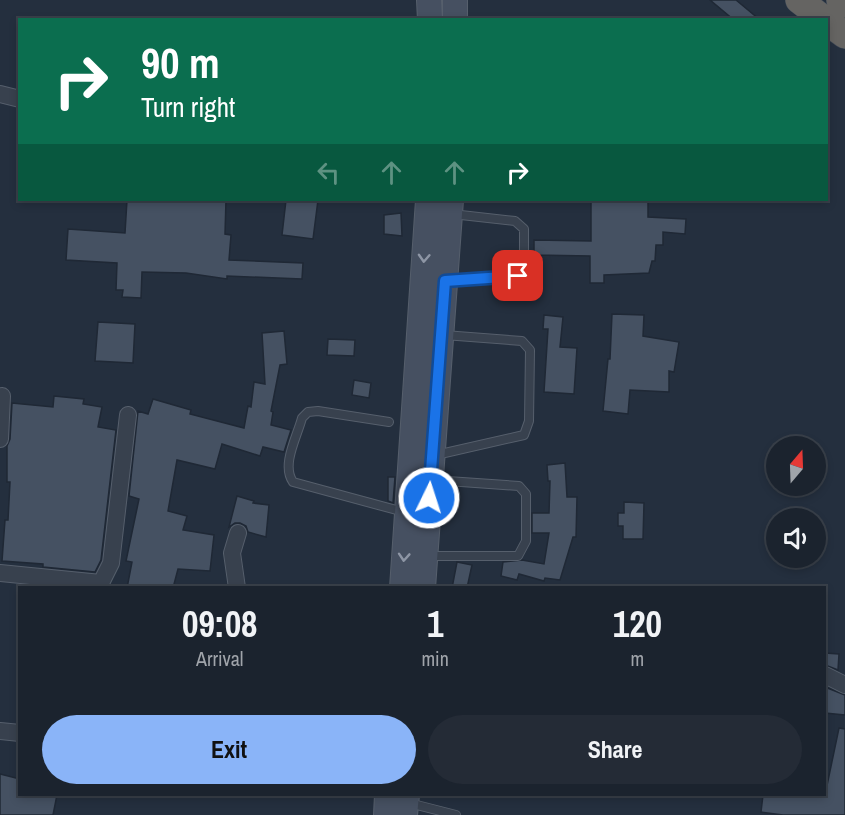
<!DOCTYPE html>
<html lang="en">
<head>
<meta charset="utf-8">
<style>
	body { margin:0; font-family:"Archivo Narrow",sans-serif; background:#242b36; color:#f1f3f6; height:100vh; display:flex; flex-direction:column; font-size:22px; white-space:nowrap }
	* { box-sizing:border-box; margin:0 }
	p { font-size:20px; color:#a0a4aa }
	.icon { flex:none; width:33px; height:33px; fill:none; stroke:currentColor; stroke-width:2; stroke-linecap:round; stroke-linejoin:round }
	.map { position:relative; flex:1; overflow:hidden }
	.side { position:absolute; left:18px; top:586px; width:808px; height:210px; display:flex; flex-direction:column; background:#1b232e; border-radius:0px; box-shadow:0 3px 9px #0003,0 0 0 2px #39404a }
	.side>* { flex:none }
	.banner { position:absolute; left:18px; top:18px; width:810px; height:183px; border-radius:0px; box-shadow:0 3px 9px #0003,0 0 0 2px #39404a; background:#0b6e4f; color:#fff; overflow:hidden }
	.needle { width:39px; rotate:19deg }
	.buttons { position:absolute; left:766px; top:436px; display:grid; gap:12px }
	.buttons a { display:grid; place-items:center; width:60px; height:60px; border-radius:50%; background:#1b232e; box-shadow:0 3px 9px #0003,0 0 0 2px #39404a; font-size:30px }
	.pin { position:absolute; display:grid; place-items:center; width:51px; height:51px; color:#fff; margin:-26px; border-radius:12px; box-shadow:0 3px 9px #0006 }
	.me { position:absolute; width:66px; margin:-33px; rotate:4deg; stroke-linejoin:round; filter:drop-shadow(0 0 4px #0008) }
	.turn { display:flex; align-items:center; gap:21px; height:126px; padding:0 24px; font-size:27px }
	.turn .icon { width:78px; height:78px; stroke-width:2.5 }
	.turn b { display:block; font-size:42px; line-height:51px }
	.lanes { display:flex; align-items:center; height:57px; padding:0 24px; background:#0003; justify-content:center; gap:30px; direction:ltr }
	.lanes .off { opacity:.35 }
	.eta { display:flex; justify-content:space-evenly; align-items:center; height:102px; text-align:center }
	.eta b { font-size:36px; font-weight:700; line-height:42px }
	.cta { display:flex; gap:12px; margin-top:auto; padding:12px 24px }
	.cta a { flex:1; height:69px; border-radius:36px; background:#8ab4f8; color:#111; font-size:24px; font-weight:700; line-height:69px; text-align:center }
	.cta a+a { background:#242b36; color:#f1f3f6 }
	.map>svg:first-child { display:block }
</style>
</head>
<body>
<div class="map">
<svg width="845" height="815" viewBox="0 0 845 815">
	<rect width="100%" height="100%" fill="#242f3e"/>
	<path fill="#455162" stroke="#1f2835" stroke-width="1.5" d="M710 0H736L760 20H734Z
		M127 200H226L225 234 231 235 229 260 303 263 302 279 227 276V279L186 273 142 272 141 298 122 297 123 290H116L117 263 66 260 68 229 125 233Z
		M286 200H318L313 239 282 235Z
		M591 200H648V217L686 219 685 234 663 232V245H656L655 261H652L649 273 604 275V283H590V256L534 255V240L591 241Z
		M401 213 402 236 384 234V215Z
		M612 314 644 315 643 336 679 342 674 372 669 371V392L630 390 628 414 603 411 608 359H610Z
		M544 315 563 317 560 347 577 348 574 394 544 392 548 329H543Z
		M98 322 135 324 133 363 95 361Z
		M284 331 287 364 280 365 271 411 273 412 271 425 291 430 284 452 263 447 260 456 222 444 215 469 177 460 168 511 187 516 183 530 214 535 210 571 178 569 173 588H127L132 562 126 561 139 499 129 496 138 411 148 414 153 399 191 410 190 414 244 428 248 406 251 407 254 382 265 384 262 333Z
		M328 339 355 340 354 356 327 355Z
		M354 380 371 383 369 398 352 395Z
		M54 396 84 399 83 404 102 407 98 427 116 430 101 560 95 572 43 567V564L2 561 5 520H8L10 482H7V446L10 439 12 403 53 407Z
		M565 463 567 497H577L576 537H573L560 580 545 578 544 581 519 574 517 580 501 576 503 562 522 560 544 564 549 533H532V513H549L550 481H548L547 465Z
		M388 477H395L393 503 388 501Z
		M237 496 254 501 253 503 269 505 266 537 248 532 246 526 240 523H235L229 527Z
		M624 502 644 503 643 539H623V526H618V513H624Z
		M457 562 472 565 467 588H452Z
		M825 653 839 654 838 670 825 665Z
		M825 687 845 695V715L825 713Z
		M839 728 845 729V815H783L761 812 763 795H825Z
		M0 774 20 779V795H57L53 815H0Z"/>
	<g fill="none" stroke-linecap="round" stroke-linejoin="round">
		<g stroke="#565f6c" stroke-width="10">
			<path id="service" d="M448 281 518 276 524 265V229L515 221 452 214
				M389 422 318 411 308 412 302 418C297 437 281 465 293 482L404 512
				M436 455 524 435 529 421 530 350 522 341 444 335
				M428 556H518L526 541V494L519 486 433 480
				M409 803 456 815"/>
		</g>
		<g stroke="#565f6c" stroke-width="18">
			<path id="minor" d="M0 94 20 99
				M0 439 2 396
				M0 573 101 583 111 563 128 415
				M237 588 232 553 238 533
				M825 675 845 685
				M0 731 20 733"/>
		</g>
		<g stroke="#565f6c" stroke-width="26">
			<path id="secondary" d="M429 0 430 20
				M455 0V20
				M402 588 428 200
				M423 588 451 200
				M386 815 387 795
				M405 815 407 795"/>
		</g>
		<g stroke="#434c59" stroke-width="28">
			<path id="trunk" d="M799 0 825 20
				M840 0 845 4
				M826 21 845 35"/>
		</g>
		<use href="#service" stroke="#38414e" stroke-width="8"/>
		<use href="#minor" stroke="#38414e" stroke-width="16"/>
		<use href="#secondary" stroke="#465061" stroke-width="24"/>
		<use href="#trunk" stroke="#656462" stroke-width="27"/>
	</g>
	<defs><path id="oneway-chevron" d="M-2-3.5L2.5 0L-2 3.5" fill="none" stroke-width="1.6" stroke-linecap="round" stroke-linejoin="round" transform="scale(1.5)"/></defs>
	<g stroke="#8e96a5">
		<use href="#oneway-chevron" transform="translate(424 258) rotate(93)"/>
		<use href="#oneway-chevron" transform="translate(404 557) rotate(94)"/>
	</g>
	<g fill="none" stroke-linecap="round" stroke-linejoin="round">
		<g stroke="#114b97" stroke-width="15">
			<path id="route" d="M429 498 445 281 518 276"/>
		</g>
		<use href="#route" stroke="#1a73e8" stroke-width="10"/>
	</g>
</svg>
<div class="buttons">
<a><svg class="needle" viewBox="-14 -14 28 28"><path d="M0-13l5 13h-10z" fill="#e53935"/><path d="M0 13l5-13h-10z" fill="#a0a4aa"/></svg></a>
<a><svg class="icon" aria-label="sound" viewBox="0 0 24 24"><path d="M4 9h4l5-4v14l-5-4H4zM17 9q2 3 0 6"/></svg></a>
</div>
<div class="pin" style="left:518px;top:276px;background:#d93025"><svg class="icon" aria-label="arrive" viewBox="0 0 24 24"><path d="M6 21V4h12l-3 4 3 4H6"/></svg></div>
<svg class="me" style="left:429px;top:498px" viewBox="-20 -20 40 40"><circle r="17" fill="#1a73e8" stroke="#fff" stroke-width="3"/><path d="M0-11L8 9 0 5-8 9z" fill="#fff"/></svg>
<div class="banner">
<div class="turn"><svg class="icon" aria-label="right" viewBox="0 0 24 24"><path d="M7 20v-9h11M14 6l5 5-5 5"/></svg><div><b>90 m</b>Turn right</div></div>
<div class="lanes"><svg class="icon off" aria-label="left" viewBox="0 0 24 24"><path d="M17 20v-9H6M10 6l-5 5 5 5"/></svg><svg class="icon off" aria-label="ahead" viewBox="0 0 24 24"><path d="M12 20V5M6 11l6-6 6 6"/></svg><svg class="icon off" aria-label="ahead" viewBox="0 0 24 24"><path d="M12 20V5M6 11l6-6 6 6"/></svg><svg class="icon" aria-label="right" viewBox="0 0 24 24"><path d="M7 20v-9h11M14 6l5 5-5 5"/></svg></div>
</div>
<section class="side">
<div class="eta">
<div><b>09:08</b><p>Arrival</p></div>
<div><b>1</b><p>min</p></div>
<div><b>120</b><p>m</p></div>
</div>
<div class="cta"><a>Exit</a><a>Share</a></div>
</section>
</div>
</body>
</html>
